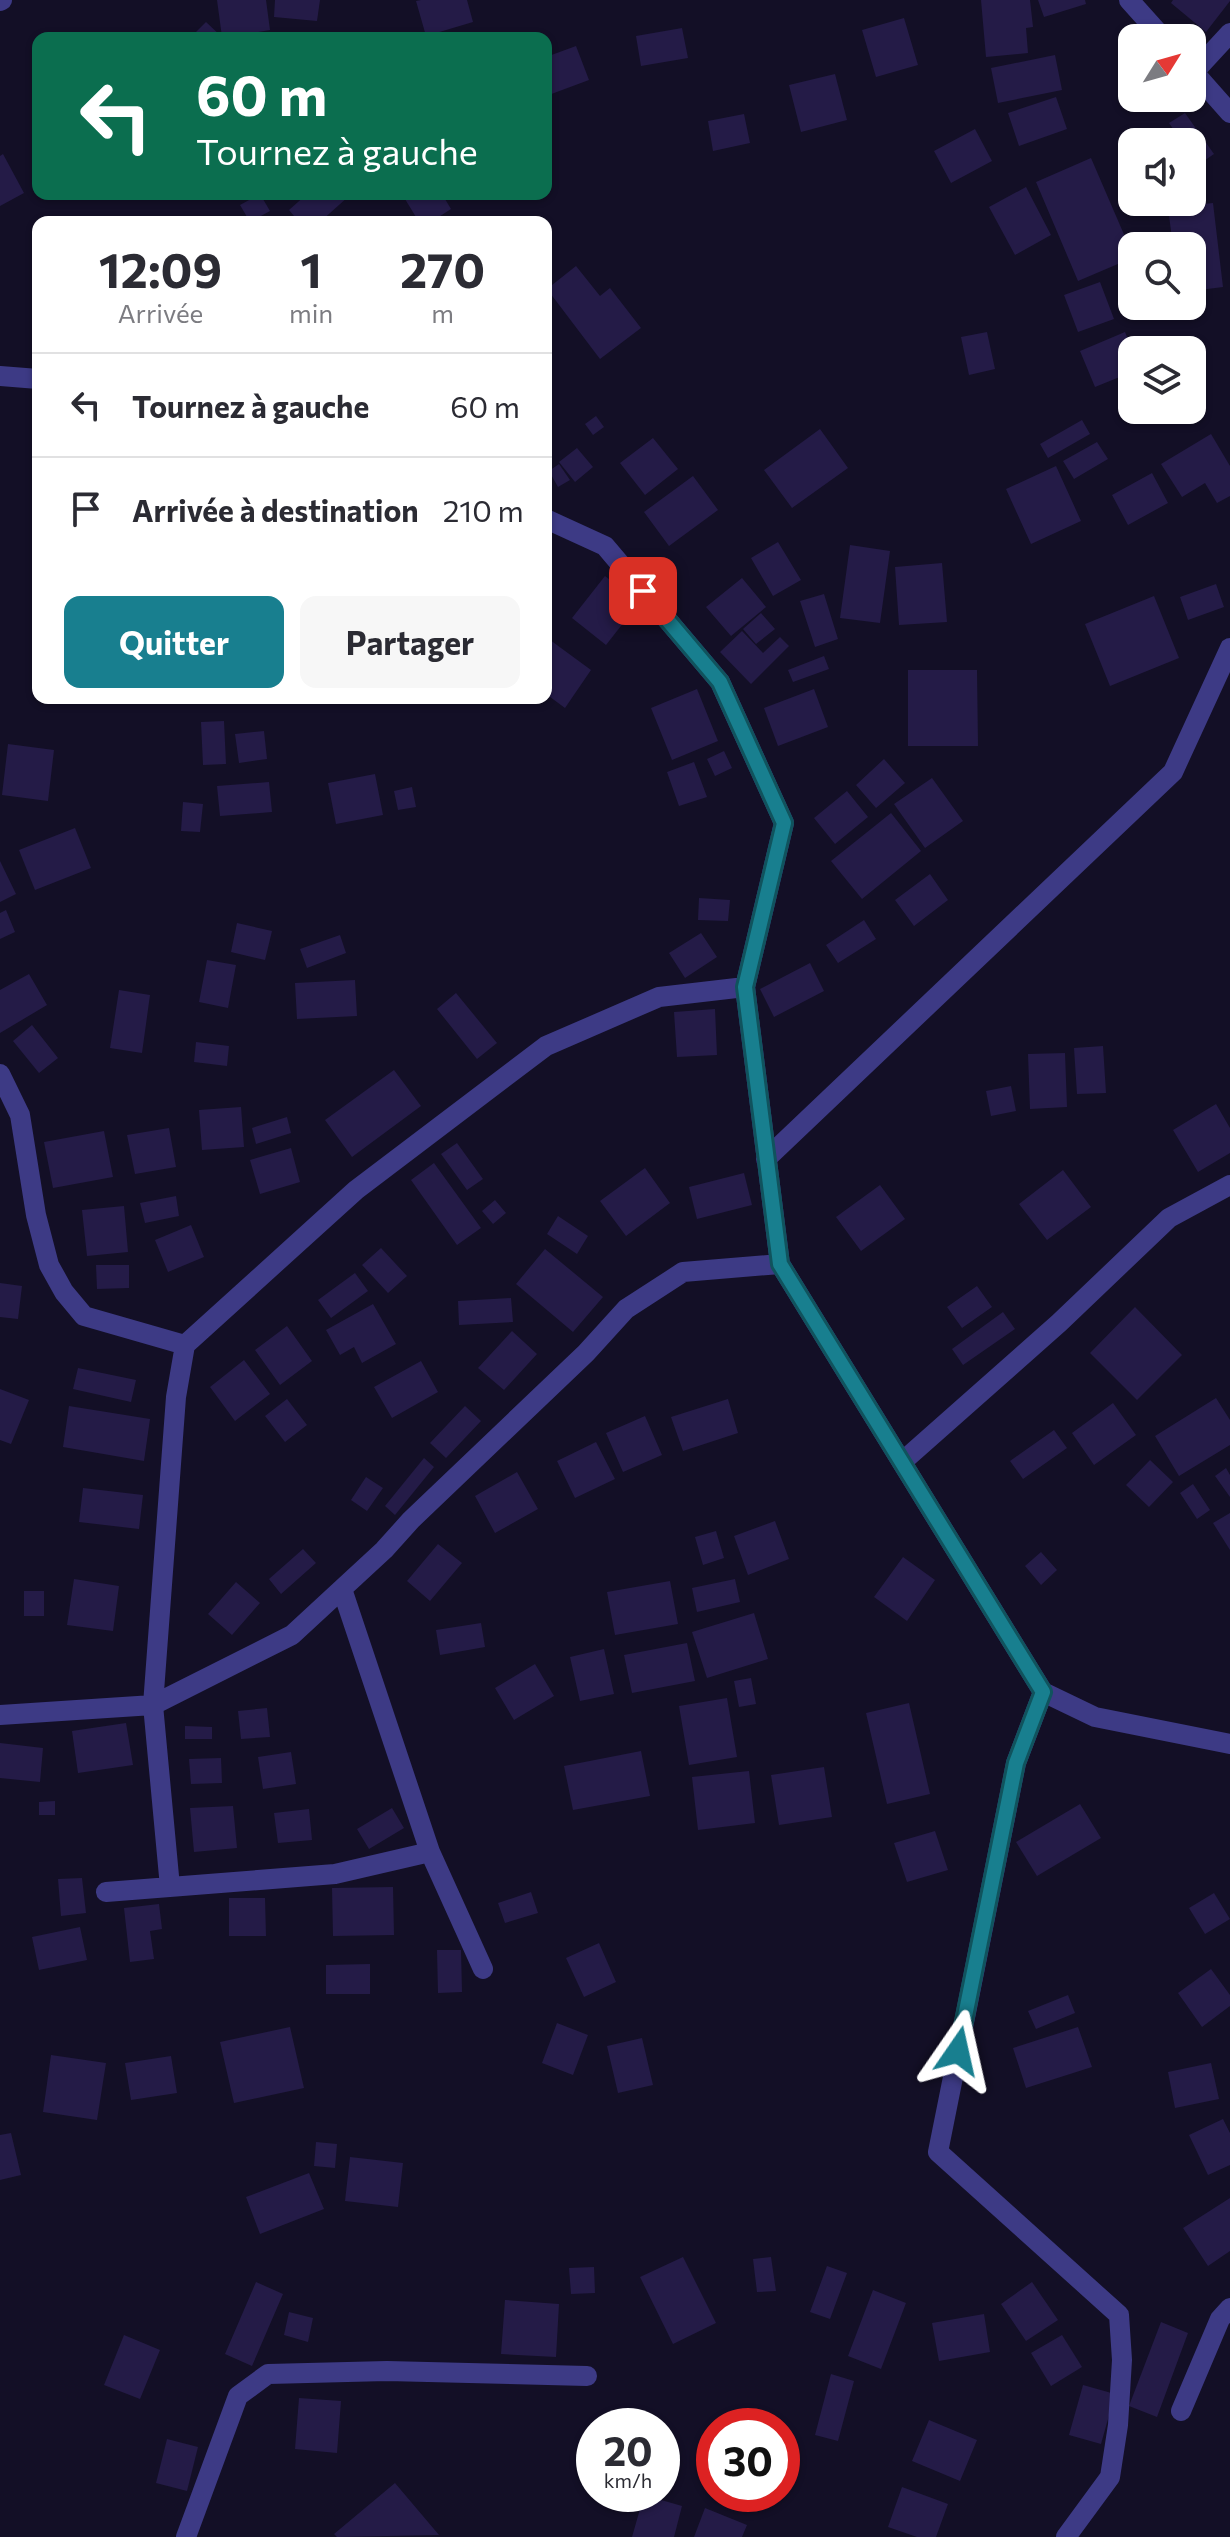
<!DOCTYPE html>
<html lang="fr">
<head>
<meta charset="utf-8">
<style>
	body { margin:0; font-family:Commissioner,sans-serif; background:#f7f7f7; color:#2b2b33; height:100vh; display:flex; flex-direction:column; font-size:30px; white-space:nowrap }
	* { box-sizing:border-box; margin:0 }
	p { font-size:26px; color:#7c7c81 }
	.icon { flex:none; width:44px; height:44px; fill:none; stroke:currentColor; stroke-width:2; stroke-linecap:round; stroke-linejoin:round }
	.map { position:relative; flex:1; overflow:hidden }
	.panel { position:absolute; left:32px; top:216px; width:520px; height:488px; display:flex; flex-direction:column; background:#fff; border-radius:16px; box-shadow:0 2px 6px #0004 }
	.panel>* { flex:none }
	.top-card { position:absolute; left:32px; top:32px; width:520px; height:168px; border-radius:16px; box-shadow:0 2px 6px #0004; background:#0b6e4f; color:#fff; overflow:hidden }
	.needle { width:52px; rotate:53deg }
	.fabs { position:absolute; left:1118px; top:24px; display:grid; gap:16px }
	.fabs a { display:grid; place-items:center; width:88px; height:88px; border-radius:16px; background:#fff; box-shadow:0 2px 6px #0004; font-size:40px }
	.speed { position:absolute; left:576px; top:2408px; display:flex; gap:16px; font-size:40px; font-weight:700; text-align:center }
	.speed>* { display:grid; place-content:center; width:104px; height:104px; border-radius:50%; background:#fff; box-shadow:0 2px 6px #0004; line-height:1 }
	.speed small { font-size:20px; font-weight:400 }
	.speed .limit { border:12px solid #d22; background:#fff; color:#111 }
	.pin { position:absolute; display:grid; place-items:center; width:68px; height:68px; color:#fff; margin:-34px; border-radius:16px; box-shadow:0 4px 12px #0006 }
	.me { position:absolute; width:88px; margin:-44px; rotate:11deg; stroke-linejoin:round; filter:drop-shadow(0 0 6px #0008) }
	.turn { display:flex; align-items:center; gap:28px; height:168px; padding:0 32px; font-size:36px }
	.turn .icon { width:104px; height:104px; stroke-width:2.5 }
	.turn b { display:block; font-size:56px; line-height:68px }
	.eta { display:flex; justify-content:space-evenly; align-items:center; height:136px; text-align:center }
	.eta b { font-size:48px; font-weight:700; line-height:56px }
	.primary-button { display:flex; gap:16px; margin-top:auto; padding:16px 32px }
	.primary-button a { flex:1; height:92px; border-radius:16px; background:#187f8f; color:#fff; font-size:32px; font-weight:700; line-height:92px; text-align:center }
	.primary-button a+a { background:#f7f7f7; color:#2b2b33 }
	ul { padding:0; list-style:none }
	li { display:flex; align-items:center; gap:24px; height:104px; padding:0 32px; border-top:2px solid #e1e1e2 }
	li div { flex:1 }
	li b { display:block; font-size:30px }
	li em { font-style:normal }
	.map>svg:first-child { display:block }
</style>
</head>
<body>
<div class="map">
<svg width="1230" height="2537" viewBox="0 0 1230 2537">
	<rect width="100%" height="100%" fill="#130f26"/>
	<path fill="#241b47" d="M217 0H266L270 30 223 38H190L206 22 222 37Z
		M275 0H320L317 21 274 17Z
		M421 0H467L473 22 426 36 416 1Z
		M981 0H1030L1033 27 1026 28 1028 53 986 57Z
		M1038 0H1085L1086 4 1044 17Z
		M1173 0H1230V1L1206 32 1171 3Z
		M904 18 918 65 876 77 862 30Z
		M682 28 688 58 641 66 636 36Z
		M576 46 589 80 546 96V57Z
		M1055 55 1062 90 998 103 991 68Z
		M835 74 847 120 801 132 789 85Z
		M1056 97 1067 129 1019 146 1008 113Z
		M1185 113 1214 154 1198 165 1192 156V142H1182L1169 123Z
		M744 114 750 143 713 151 708 121Z
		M975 129 992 161 951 183 934 151Z
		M3 154 24 193 0 206V156Z
		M1091 158 1132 253V258L1078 281 1036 182Z
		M1026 187 1051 235 1015 255 989 207Z
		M260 194 270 211 250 222 240 205Z
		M307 194H348L349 196 320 222H299L289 210Z
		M413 194H442L451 209 431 222H419L405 199Z
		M1213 203 1223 287 1192 291V246H1173L1168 208Z
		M576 266 600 296 610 288 641 328 600 359 547 289Z
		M1100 282 1114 319 1078 332 1064 295Z
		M987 332 995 369 969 375 961 337Z
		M1125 332 1132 349V372L1095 387 1080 351Z
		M596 416 604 427 593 435 585 424Z
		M1082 420 1090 434 1048 458 1040 444Z
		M820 429 848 468 792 508 764 470Z
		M1211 434 1230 466V496L1217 503 1205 483 1182 497 1161 464Z
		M653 438 678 469 645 495 620 463Z
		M1097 442 1108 459 1074 479 1063 461Z
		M577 448 593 467 575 482 559 462Z
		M559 464 570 480 558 487 549 471Z
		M1056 466 1081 521 1031 544 1006 489Z
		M1152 473 1168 503 1128 525 1112 495Z
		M693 476 718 510 669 546 644 512Z
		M778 542 801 580 773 596 751 558Z
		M850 545 890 551 880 623 840 618Z
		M942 563 947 622 899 625 895 567Z
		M605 576 639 603 606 645 572 618Z
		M742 578 766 607 731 636 706 607Z
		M1216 584 1224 607 1188 620 1180 597Z
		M824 594 838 639 815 647 800 601Z
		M1154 596 1179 658 1110 686 1085 624Z
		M761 613 775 629 756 644 743 629Z
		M742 631 763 653 780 637 789 646 751 684 720 652Z
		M546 637 591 670 565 708 546 694Z
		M824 656 829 669 793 682 788 670Z
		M908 670H977L978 746H908Z
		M697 689 718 741 672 760 651 708Z
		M814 689 828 727 778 746 764 708Z
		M224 721 226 764 203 765 201 722Z
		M264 731 267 759 239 763 235 734Z
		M8 744 54 750 48 801 2 795Z
		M724 751 732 768 715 776 707 759Z
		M884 759 905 783 876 808 856 785Z
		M694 762 707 797 679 806 667 772Z
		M375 774 383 815 336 824 328 783Z
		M932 778 963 821 925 848 894 804Z
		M269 782 272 812 220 816 217 786Z
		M412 787 416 807 398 810 394 791Z
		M847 791 868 817 835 844 814 818Z
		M183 802 203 804 200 832 181 831Z
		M891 813 921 851 862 899 831 861Z
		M75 828 91 868 35 890 19 850Z
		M0 861 16 894 0 902Z
		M930 874 948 900 914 926 895 900Z
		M699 898 730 900 728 921 698 920Z
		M6 910 15 932 0 939V913Z
		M864 920 876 939 838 963 826 945Z
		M237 923 272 931 265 960 231 952Z
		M701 933 717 957 685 978 669 953Z
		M340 935 346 953 307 968 300 949Z
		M207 960 236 965 228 1008 199 1002Z
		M810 963 824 991 774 1017 760 989Z
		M29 974 47 1005 0 1033V990Z
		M355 980 357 1016 297 1019 295 983Z
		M119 990 150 995 142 1053 110 1048Z
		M456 993 497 1043 477 1059 437 1009Z
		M715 1009 717 1055 677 1057 674 1012Z
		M32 1025 58 1058 39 1073 13 1041Z
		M196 1042 229 1046 227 1066 194 1062Z
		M1103 1046 1106 1093 1077 1094 1074 1048Z
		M1065 1053 1067 1107 1030 1109 1028 1054Z
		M394 1070 421 1106 352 1157 325 1120Z
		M1011 1086 1016 1111 991 1116 986 1091Z
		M1216 1104 1230 1128V1153L1198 1172 1173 1130Z
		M241 1107 244 1147 202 1150 199 1110Z
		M287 1117 291 1133 256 1144 252 1128Z
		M169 1128 176 1167 135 1174 127 1135Z
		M104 1131 113 1177 53 1188 44 1142Z
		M457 1143 483 1179 467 1190 441 1154Z
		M291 1148 300 1182 260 1194 250 1160Z
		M434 1163 481 1228 457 1245 411 1180Z
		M645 1168 670 1203 626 1236 600 1201Z
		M1063 1170 1091 1207 1047 1240 1019 1204Z
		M744 1173 752 1205 697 1219 689 1187Z
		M880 1185 905 1219 861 1251 836 1217Z
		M176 1196 179 1216 145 1223 140 1203Z
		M495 1200 506 1213 493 1224 482 1211Z
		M124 1206 128 1252 87 1256 82 1210Z
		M558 1216 588 1236 577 1254 547 1234Z
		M191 1225 204 1257 168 1272 155 1240Z
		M381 1248 407 1276 388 1293 362 1265Z
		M545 1249 603 1297 573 1332 516 1284Z
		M96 1265H129V1288L97 1289Z
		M355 1273 368 1291 331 1318 318 1300Z
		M0 1283 22 1286 18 1319 0 1317Z
		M977 1286 992 1307 962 1328 947 1307Z
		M511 1298 513 1322 459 1325 458 1301Z
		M373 1304 396 1344 362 1363 354 1347 340 1355 326 1330Z
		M1135 1307 1182 1355 1137 1400 1090 1353Z
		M1003 1312 1015 1329 963 1365 952 1349Z
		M287 1326 312 1361 280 1385 255 1350Z
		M512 1331 537 1354 504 1390 478 1368Z
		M244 1360 270 1394 235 1421 210 1387Z
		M421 1361 438 1392 392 1418 374 1387Z
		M78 1368 136 1380 131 1402 73 1389Z
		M0 1389 29 1400 11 1444 0 1440Z
		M1216 1398 1230 1420V1445L1179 1476 1155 1436Z
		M287 1399 307 1425 285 1442 265 1416Z
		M728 1399 738 1433 683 1451 671 1417Z
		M1113 1403 1136 1435 1094 1465 1072 1433Z
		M69 1406 150 1419 144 1461 63 1447Z
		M465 1406 481 1421 446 1458 430 1443Z
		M645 1416 662 1455 623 1472 606 1433Z
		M1054 1430 1067 1448 1023 1479 1010 1461Z
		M596 1442 615 1479 575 1498 557 1461Z
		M424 1458 434 1467 395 1515 385 1506Z
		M1150 1460 1173 1482 1149 1507 1126 1485Z
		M1226 1468 1230 1475V1497L1215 1476Z
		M517 1472 538 1509 495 1533 475 1496Z
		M366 1477 383 1488 367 1511 351 1500Z
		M1193 1484 1210 1510 1197 1519 1180 1493Z
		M83 1488 143 1495 139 1529 79 1522Z
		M1230 1513V1550L1213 1523Z
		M775 1521 789 1559 748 1575 734 1536Z
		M716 1531 724 1558 703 1565 695 1537Z
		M438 1544 462 1563 430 1601 407 1581Z
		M303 1549 316 1563 281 1594 269 1579Z
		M1041 1552 1057 1570 1041 1585 1025 1566Z
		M903 1557 935 1580 907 1621 874 1597Z
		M74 1579 119 1586 113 1631 67 1625Z
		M735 1579 740 1602 697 1612 692 1588Z
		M670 1581 678 1624 615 1635 607 1592Z
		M236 1582 260 1603 232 1635 208 1614Z
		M24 1591H44V1616H24Z
		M754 1613 768 1659 707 1678 692 1632Z
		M481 1623 485 1647 440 1655 436 1630Z
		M687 1643 695 1681 632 1693 624 1655Z
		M604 1649 614 1694 580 1701 570 1657Z
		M535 1664 554 1696 514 1720 495 1688Z
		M751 1678 756 1704 739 1707 734 1681Z
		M727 1698 737 1757 689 1765 679 1706Z
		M909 1703 930 1794 887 1804 866 1713Z
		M267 1708 270 1737 241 1739 238 1711Z
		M126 1723 133 1765 78 1773 72 1731Z
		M185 1726 212 1727V1739H185Z
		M0 1743 43 1748 40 1782 0 1778Z
		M641 1751 650 1796 573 1810 564 1766Z
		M291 1752 296 1784 263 1789 258 1757Z
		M221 1758 222 1783 191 1784 189 1759Z
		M824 1767 832 1817 779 1825 771 1775Z
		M749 1771 755 1823 698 1830 692 1777Z
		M55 1801V1815H39V1802Z
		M1080 1804 1101 1838 1037 1876 1016 1842Z
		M233 1806 237 1848 194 1852 190 1808Z
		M392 1808 404 1828 369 1849 357 1829Z
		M309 1809 312 1840 278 1843 274 1813Z
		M935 1831 948 1870 907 1882 894 1843Z
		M82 1878 86 1913 61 1916 58 1879Z
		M393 1887 394 1935 333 1936 332 1888Z
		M531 1892 538 1913 505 1923 498 1903Z
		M1214 1893 1230 1919 1205 1934 1189 1908Z
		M229 1898H265L266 1936H229Z
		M159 1904 162 1929 150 1931 154 1959 130 1962 124 1908Z
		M80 1927 87 1960 39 1970 32 1937Z
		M599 1943 616 1982 584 1997 566 1958Z
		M437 1950H461L462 1992 438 1993Z
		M370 1964V1994H326V1965Z
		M1211 1969 1230 1995V2006L1202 2027 1178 1993Z
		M1068 1995 1075 2013 1036 2029 1028 2011Z
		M557 2023 588 2035 573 2075 542 2063Z
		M290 2027 304 2088 234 2103 220 2042Z
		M1078 2027 1092 2067 1026 2088 1013 2048Z
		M642 2038 653 2085 618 2093 607 2046Z
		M51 2055 106 2063 97 2120 43 2112Z
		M171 2056 177 2093 131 2100 125 2063Z
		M1211 2063 1219 2099 1175 2108 1168 2072Z
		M1223 2119 1230 2133V2165L1208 2175 1189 2135Z
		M11 2133 21 2175 0 2180V2135Z
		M316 2142 337 2144 335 2168 314 2166Z
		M350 2157 403 2163 398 2207 345 2201Z
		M309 2173 324 2209 260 2234 246 2197Z
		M1230 2198V2251L1208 2266 1183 2228Z
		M683 2257 716 2323 673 2344 640 2277Z
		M771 2257 776 2291 757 2292 753 2259Z
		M827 2266 847 2273 830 2319 810 2312Z
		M594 2267 595 2293 571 2294 569 2268Z
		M256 2282 283 2294 252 2366 225 2354Z
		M1032 2282 1058 2320 1026 2341 1001 2304Z
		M873 2290 906 2303 881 2369 848 2356Z
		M505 2300 559 2304 556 2357 501 2354Z
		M289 2312 313 2318 308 2342 284 2335Z
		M984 2314 990 2352 939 2361 932 2323Z
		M1161 2322 1188 2333 1157 2417 1129 2406Z
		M124 2335 160 2350 140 2399 104 2385Z
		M1062 2335 1082 2367 1051 2386 1031 2353Z
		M831 2374 854 2381 838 2441 815 2435Z
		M1083 2385 1115 2394 1101 2444 1069 2435Z
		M299 2398 341 2401 337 2453 295 2449Z
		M929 2420 977 2440 960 2481 912 2461Z
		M167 2439 198 2447 187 2491 156 2483Z
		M395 2483 439 2535 337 2537 334 2534Z
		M902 2487 948 2504 936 2537H917L888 2527Z
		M644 2495 682 2506 674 2537H632Z
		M705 2508 747 2525 742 2537H694Z"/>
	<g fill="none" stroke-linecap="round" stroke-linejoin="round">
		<path stroke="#3d3a85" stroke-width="20" d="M1129 0 1163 38
			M0 1 2 0
			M1192 70 1230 113
			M1194 72 1230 33
			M0 376 38 379
			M0 1074 20 1115 36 1215 49 1265 64 1292 84 1316 185 1345
			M766 1159 1173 772 1230 648
			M780 1264 1043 1692 1095 1717 1230 1744
			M902 1462 1059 1323 1169 1218 1230 1185
			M342 1589 430 1852 483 1969
			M1043 1692 1016 1763 938 2152 1119 2315 1122 2360 1118 2425 1110 2477 1066 2537
			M0 1715 153 1705 292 1635 384 1550 411 1520 586 1353 626 1309 683 1272 780 1264 745 987 784 823 720 682 605 546 546 519
			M170 1887 153 1705 176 1397 185 1345 356 1190 546 1046 659 997 745 987
			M106 1892 335 1874 430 1852
			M1181 2411 1220 2319 1230 2308
			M186 2537 238 2396 268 2374 387 2371 587 2376"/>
	</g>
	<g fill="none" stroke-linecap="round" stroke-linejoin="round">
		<g stroke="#10535d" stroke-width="20">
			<path id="route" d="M643 591 720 682 784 823 745 987 780 1264 1043 1692 1016 1763 958 2051"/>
		</g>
		<use href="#route" stroke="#187f8f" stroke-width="14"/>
	</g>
</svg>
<div class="fabs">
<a><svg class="needle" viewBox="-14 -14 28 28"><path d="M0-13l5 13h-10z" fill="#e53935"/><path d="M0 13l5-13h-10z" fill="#7c7c81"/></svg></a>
<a><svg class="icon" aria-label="sound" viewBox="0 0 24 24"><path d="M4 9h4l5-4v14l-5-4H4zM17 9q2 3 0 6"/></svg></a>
<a><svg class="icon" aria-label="search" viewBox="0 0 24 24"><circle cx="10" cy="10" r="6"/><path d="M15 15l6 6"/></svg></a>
<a><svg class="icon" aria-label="layers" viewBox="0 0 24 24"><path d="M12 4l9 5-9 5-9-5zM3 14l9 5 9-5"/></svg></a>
</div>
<div class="speed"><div>20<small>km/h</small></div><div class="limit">30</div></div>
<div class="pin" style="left:643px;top:591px;background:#d93025"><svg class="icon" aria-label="arrive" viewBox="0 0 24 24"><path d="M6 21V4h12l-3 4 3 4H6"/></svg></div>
<svg class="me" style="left:958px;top:2051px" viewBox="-20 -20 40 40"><path d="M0-17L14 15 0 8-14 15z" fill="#187f8f" stroke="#fff" stroke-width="4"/></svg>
<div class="top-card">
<div class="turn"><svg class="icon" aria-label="left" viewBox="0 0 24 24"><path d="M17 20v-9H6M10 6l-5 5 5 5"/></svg><div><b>60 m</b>Tournez à gauche</div></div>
</div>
<section class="panel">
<div class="eta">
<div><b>12:09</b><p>Arrivée</p></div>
<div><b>1</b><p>min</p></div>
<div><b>270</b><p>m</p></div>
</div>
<ul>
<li><svg class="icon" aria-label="left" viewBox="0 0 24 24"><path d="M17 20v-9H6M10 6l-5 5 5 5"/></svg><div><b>Tournez à gauche</b></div><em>60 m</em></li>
<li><svg class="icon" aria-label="arrive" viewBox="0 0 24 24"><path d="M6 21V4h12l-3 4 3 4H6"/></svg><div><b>Arrivée à destination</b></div><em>210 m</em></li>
</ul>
<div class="primary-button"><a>Quitter</a><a>Partager</a></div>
</section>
</div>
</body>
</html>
